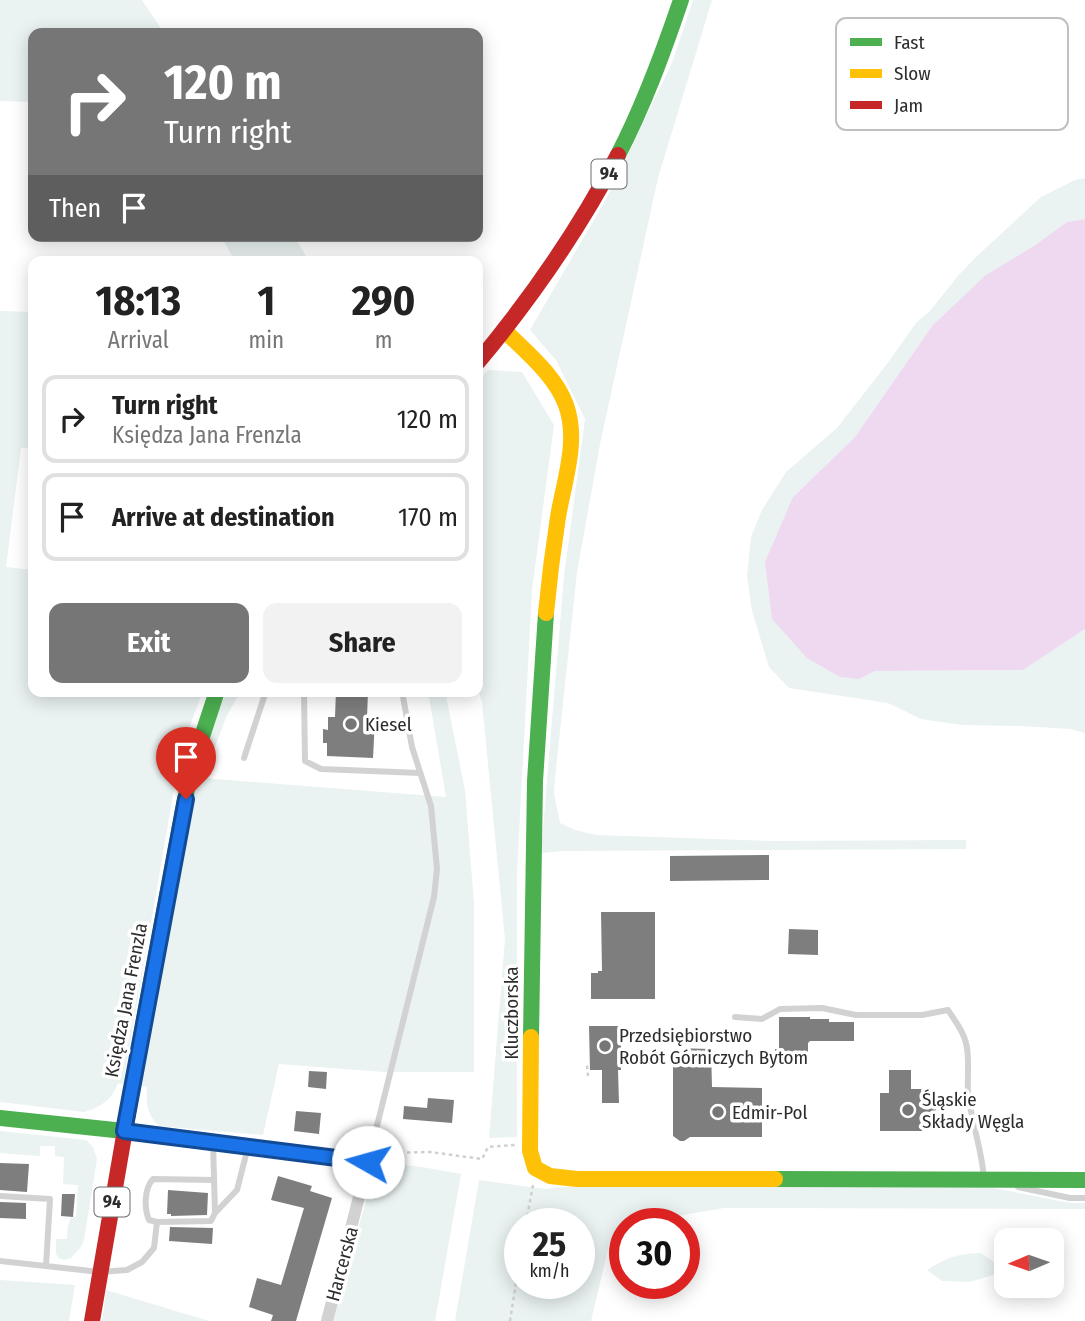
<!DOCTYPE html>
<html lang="en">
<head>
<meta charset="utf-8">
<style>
	body { margin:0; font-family:"Fira Sans Condensed",sans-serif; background:#f2f2f2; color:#222; height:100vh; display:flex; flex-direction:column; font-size:26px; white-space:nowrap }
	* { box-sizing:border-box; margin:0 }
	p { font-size:23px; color:#767676 }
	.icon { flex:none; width:38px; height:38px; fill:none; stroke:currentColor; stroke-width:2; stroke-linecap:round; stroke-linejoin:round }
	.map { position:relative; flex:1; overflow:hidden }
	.side { position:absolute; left:28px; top:256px; width:455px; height:441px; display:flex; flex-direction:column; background:#fff; border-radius:14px; box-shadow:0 4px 18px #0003 }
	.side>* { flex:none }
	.hud { position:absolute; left:28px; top:28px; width:455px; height:214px; border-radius:14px; box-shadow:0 4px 18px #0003; background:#767676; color:#fff; overflow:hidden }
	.needle { width:46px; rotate:268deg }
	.fabs { position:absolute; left:994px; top:1228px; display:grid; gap:14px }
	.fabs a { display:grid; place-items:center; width:70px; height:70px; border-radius:14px; background:#fff; box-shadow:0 4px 18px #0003; font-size:35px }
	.speed { position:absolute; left:504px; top:1208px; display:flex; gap:14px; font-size:35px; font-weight:700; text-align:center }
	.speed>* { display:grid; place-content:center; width:91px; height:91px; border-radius:50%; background:#fff; box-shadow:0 4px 18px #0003; line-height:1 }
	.speed small { font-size:18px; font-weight:400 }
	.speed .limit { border:10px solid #d22; background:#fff; color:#111 }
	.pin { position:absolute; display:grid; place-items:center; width:60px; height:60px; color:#fff; margin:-72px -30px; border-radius:50% 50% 50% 0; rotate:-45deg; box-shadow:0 0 7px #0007 }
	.pin .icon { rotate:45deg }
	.me { position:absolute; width:77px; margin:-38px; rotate:277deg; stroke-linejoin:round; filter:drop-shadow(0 0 5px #0008) }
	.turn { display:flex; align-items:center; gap:24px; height:147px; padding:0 21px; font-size:32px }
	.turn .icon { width:91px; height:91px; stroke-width:2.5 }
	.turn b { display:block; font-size:49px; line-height:60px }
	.then { display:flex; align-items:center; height:66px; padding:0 21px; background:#0003; gap:14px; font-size:26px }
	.eta { display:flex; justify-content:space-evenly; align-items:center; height:119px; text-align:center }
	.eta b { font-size:42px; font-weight:700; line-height:49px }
	.cta { display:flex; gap:14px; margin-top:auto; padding:14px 21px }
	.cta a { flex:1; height:80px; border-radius:14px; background:#767676; color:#fff; font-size:28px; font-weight:700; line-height:80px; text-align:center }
	.cta a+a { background:#f2f2f2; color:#222 }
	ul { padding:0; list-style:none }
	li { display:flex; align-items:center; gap:21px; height:88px; margin:0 14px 10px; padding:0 7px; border:4px solid #e0e0e0; border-radius:14px }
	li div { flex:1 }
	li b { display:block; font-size:26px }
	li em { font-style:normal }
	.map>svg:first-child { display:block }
</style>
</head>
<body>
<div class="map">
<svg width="1085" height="1321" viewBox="0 0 1085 1321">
	<rect width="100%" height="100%" fill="#fff"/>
	<path fill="#eaf2f2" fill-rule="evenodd" d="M0 0H142L164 33H33V102L0 101Z
		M693 0H712L658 178 600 444 577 572 555 778 554 794 560 823 575 830 596 835 773 841 966 840V849L563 851 541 853 564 576 585 419 556 360 530 330 606 199 672 63Z
		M1085 178V219L1067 222 932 326 855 437 793 497 859 679 875 671 1023 670 1085 629V733L1071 729 1021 726 962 725 921 719 888 703 789 688 769 667 752 611 747 576 751 537 762 510 786 472 837 428 887 364 916 323 930 311 957 277 975 258 1041 197 1075 180Z
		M221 236H294L309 261H235Z
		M0 311 33 312V448H21L6 567 33 570V691H203L181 749 123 1084 118 1083C112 1100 101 1107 84 1112L0 1102Z
		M488 370 522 372 554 425 532 590 517 872V1137L489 1138 505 939 482 702 478 689V382Z
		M228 691H241L227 715 203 778 446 797 428 691H445L465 790 474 904V1072H384L279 1064 263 1135 159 1126C147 1115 146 1103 147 1087L141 1086 198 777 218 709Z
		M0 1131 86 1140 93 1147 97 1159 84 1240 81 1247 71 1258 64 1260 58 1258 56 1253V1239H67L68 1225 69 1224 70 1218 76 1217 78 1185 63 1184 64 1157 55 1156V1146H40V1156L0 1153Z
		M377 1162 422 1167 461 1174 435 1321H332Z
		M479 1180 546 1189 578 1186 988 1187 1070 1203H1085V1209L724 1208 637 1223H625V1225L621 1226 610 1241 591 1321H455ZM520 1223H579V1283H520Z
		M981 1253 1006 1271 970 1282 942 1281 927 1270C948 1257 956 1254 981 1253Z
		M0 1280 75 1285 69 1321H0Z
		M106 1290 209 1321H102Z"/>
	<path fill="#efd9f0" d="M1085 219V629L1023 670 875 671 859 679 840 677 807 658 772 619 765 562 793 497 855 437 932 326 986 275 1034 246 1067 222Z"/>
	<path fill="#7e7e7e" d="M336 691H368L367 718 375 719 373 758 327 756V743H323V729L328 730V717H335Z
		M769 855V880L670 881V856Z
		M601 912H655V999H591V973H598V971H602Z
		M789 929 818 930V955L788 954Z
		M779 1017H810V1019H829V1022H854V1041H810L808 1043V1064L774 1063 775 1049H779Z
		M589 1026H621V1070H618L619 1103H602V1070H590Z
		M673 1048 711 1049 712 1087 762 1088V1137H690L684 1141H680L673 1136Z
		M889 1070H911V1089H936V1128H922V1131H880V1093H889Z
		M309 1071 327 1072 326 1089 308 1087Z
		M428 1098 454 1100 452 1123 403 1119 404 1106 427 1108Z
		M296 1111 321 1113 319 1134 294 1131Z
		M0 1163 29 1164 27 1192 0 1190Z
		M278 1176 312 1186 310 1191 332 1198 296 1321H271L273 1315 249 1307 257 1278 281 1285 304 1208 271 1200Z
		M168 1190 208 1193 207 1215 171 1216V1214H167Z
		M62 1194H75L73 1217 61 1216Z
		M0 1202 26 1203V1219L0 1218Z
		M170 1227 213 1228 212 1244 169 1241Z"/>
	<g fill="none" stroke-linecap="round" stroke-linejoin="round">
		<path stroke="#d0d0d0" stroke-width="2.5" stroke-dasharray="3.5 3.5" stroke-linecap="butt" d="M588 1076 587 1065H590
			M379 1153 430 1152 482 1159 488 1147 515 1145
			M526 1223 533 1185
			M510 1321 520 1258"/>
		<path stroke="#d2d2d2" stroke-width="6" d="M304 691 305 761 321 769 420 773
			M244 758 266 691
			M735 1017 762 1019 780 1009 822 1008 856 1015H922L948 1010C955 1021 963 1030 966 1043 970 1059 967 1076 968 1092 971 1122 982 1149 984 1179
			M368 1162 434 897 437 869 431 806 412 747 402 691
			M1018 1187 1070 1198H1085
			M0 1196 50 1199 46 1266
			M215 1213 237 1190 248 1147
			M157 1222 149 1220C144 1208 144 1189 153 1179L214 1180
			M0 1261 100 1272 127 1270 142 1262 154 1248 157 1222 211 1221 215 1213 213 1142"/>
		<path stroke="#d2d2d2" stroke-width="12" d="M124 1131 368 1162 327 1321"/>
		<path stroke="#4caf50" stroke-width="16" d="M618 155C644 105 663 53 681 0
			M144 1020 190 773 217 691
			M531 1037 535 781 546 613
			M0 1118 124 1131
			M775 1179 1085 1180"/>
		<path stroke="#ffc107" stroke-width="16" d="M505 331C527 353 555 375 566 405 579 441 564 481 558 517 553 549 549 581 546 613
			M531 1037 530 1151 535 1168 550 1176 577 1179H775"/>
		<path stroke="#c62828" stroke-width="16" d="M478 362C533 296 578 231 618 155
			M92 1321 144 1020"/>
	</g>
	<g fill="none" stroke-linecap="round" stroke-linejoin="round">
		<g stroke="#114b97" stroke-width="18">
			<path id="route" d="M186 799 124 1131 368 1162"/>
		</g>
		<use href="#route" stroke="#1a73e8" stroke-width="12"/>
	</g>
	<g fill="#767676" stroke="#fff" stroke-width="2.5">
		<circle cx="351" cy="724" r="7"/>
		<circle cx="605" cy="1046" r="7"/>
		<circle cx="908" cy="1110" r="7"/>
		<circle cx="718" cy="1112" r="7"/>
	</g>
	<g text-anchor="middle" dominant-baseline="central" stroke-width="7" stroke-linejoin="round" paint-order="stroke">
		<g fill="#fff" stroke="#6c6c6c" stroke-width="2">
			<rect x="591.5" y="159.5" width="35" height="29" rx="5"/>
			<rect x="94.5" y="1187.5" width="35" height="29" rx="5"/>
		</g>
		<g font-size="18" font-weight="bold" fill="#2d2d2d">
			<text x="609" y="174">94</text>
			<text x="112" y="1202">94</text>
		</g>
		<g font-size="19" fill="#2d2d2d" stroke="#fff" text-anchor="start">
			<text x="365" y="724">Kiesel</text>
			<text x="619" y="1035">Przedsiębiorstwo<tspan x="619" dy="22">Robót Górniczych Bytom</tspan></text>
			<text x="922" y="1099">Śląskie<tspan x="922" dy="22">Składy Węgla</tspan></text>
			<text x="732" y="1112">Edmir-Pol</text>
		</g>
		<g font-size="19" fill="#2d2d2d" stroke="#fff">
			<text transform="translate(126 1000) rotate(-79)">Księdza Jana Frenzla</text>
			<text transform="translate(511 1013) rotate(-90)">Kluczborska</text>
			<text transform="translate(342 1264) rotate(-75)">Harcerska</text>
		</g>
	</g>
	<rect x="836" y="18" width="232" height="112" rx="10" fill="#fff" stroke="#c0c0c0" stroke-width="2"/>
	<rect x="850" y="38" width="32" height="8" fill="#4caf50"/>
	<rect x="850" y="69" width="32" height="9" fill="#ffc107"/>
	<rect x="850" y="101" width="32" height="8" fill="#c62828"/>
	<g font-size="19" fill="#2d2d2d">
		<text x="894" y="49">Fast</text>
		<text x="894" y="80">Slow</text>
		<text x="894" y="112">Jam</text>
	</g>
</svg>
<div class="fabs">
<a><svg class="needle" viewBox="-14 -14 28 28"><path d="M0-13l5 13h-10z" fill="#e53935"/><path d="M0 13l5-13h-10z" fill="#767676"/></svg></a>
</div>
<div class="speed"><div>25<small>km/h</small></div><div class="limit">30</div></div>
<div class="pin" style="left:186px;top:799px;background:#d93025"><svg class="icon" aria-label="arrive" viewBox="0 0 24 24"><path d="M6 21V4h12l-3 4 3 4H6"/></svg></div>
<svg class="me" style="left:368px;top:1162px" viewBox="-20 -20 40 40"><circle r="19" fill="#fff"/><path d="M0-13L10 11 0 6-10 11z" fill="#1a73e8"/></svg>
<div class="hud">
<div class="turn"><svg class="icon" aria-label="right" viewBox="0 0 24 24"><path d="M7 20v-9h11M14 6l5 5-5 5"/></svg><div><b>120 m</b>Turn right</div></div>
<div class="then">Then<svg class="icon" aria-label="arrive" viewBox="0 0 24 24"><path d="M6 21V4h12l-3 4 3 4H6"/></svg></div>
</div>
<section class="side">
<div class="eta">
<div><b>18:13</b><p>Arrival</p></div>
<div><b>1</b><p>min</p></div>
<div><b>290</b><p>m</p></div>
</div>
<ul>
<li><svg class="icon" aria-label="right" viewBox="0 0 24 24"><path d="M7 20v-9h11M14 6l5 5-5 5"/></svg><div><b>Turn right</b><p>Księdza Jana Frenzla</p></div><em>120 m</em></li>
<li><svg class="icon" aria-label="arrive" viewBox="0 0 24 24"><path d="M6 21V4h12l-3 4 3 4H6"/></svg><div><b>Arrive at destination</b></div><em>170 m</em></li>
</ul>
<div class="cta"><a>Exit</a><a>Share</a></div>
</section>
</div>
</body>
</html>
